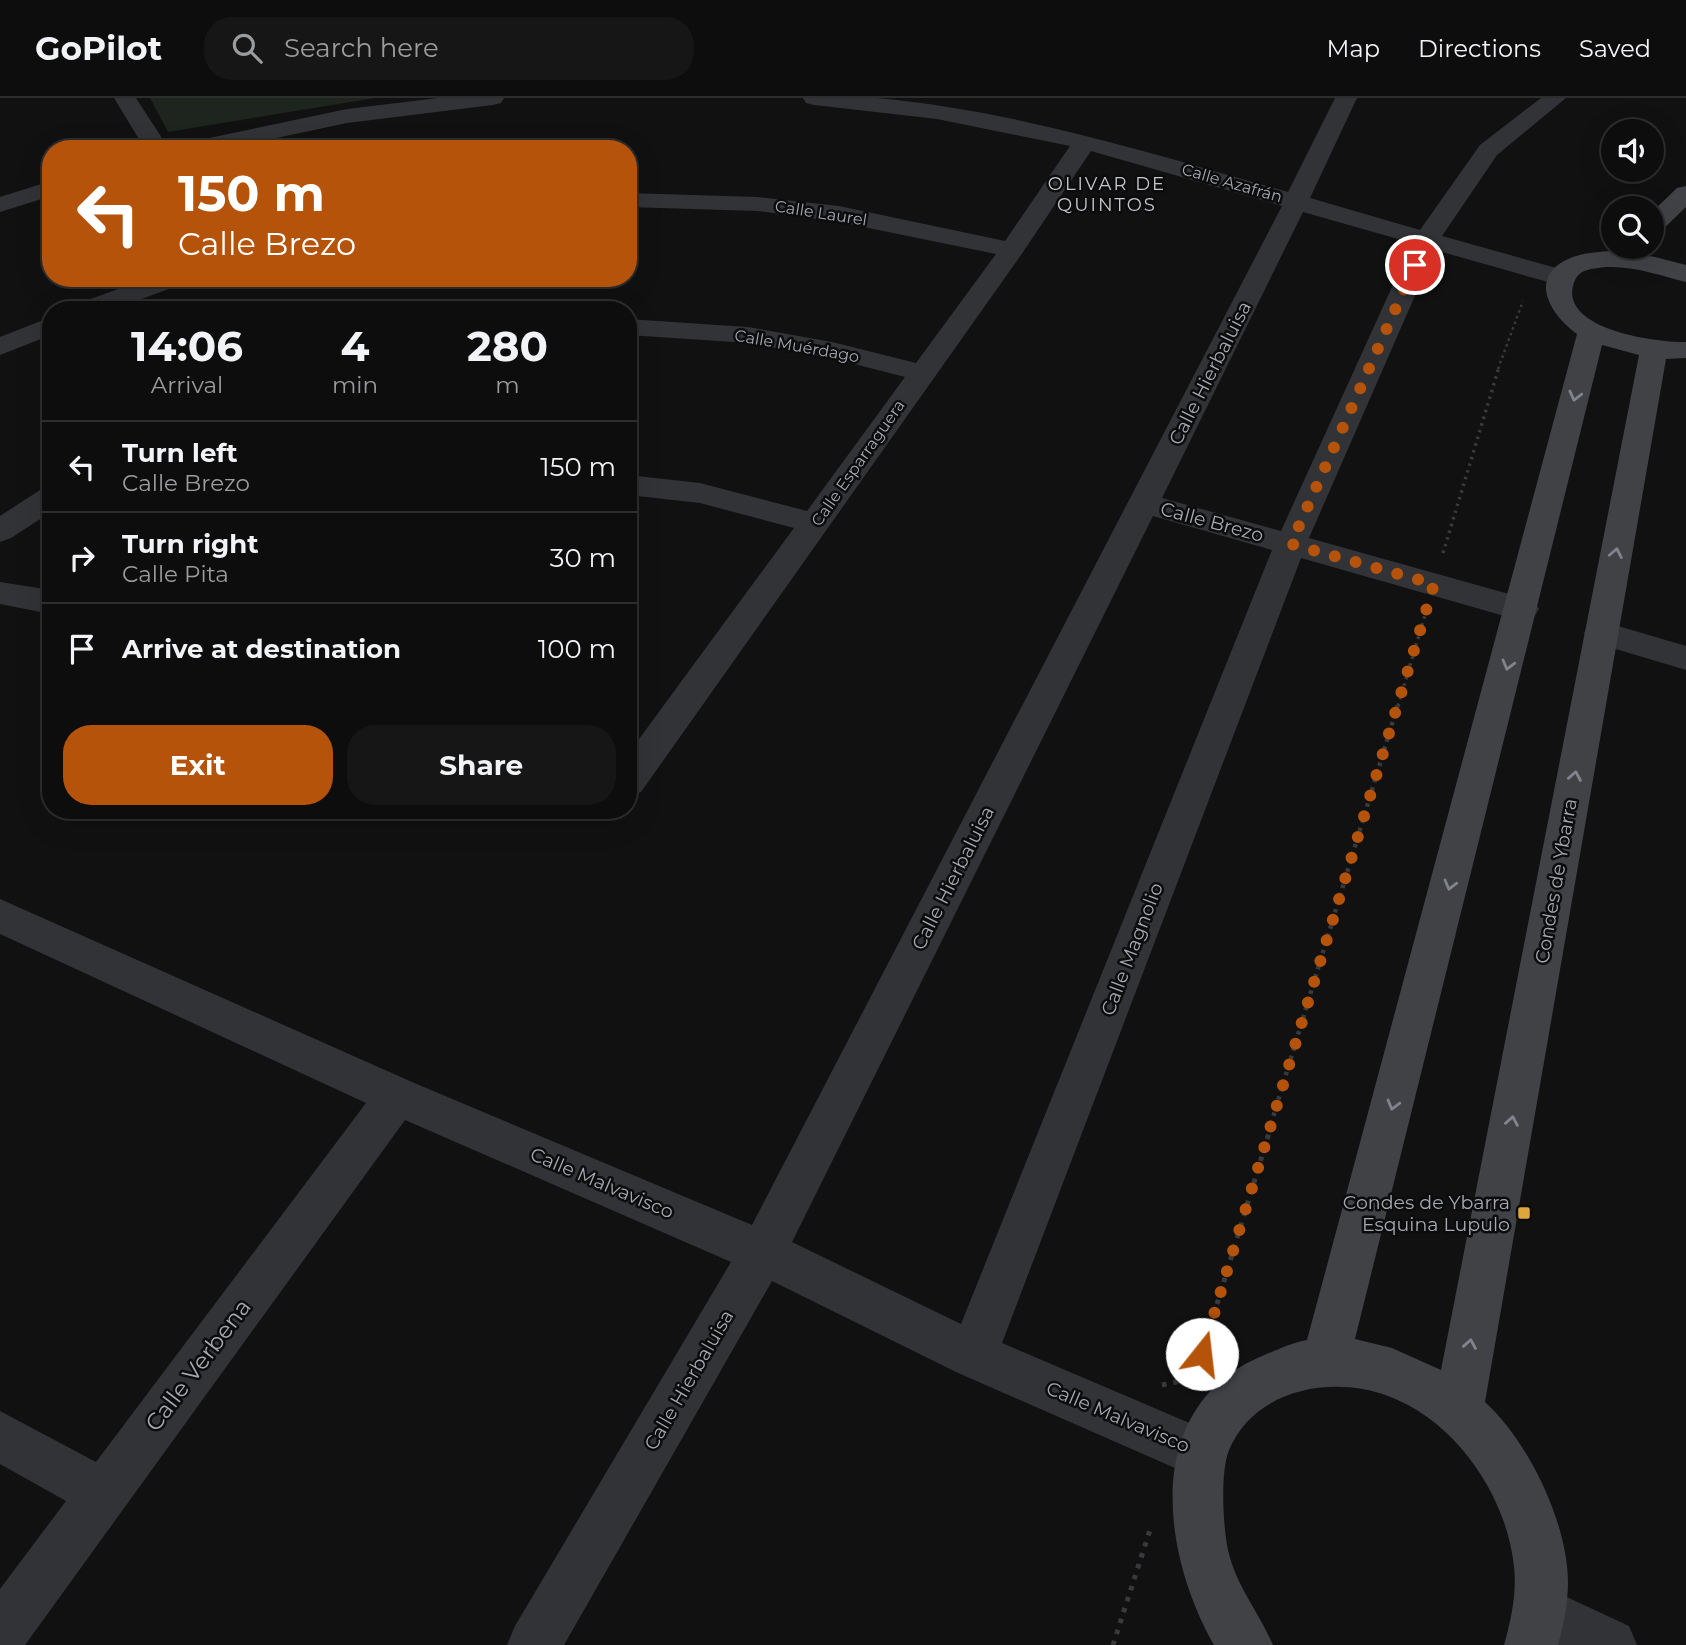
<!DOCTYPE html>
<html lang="en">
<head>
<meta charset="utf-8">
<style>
	body { margin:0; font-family:Montserrat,sans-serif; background:#161617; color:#f1f3f6; height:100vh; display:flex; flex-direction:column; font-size:26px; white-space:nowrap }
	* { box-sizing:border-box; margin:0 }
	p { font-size:23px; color:#9a9c9e }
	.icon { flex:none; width:38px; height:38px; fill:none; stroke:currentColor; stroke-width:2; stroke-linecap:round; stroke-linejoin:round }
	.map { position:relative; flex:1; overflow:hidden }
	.drawer { position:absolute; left:42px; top:203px; width:595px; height:518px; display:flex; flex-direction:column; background:#0d0d0e; border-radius:28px; box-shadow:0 7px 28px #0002,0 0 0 2px #2d2d2e }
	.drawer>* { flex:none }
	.top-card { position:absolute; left:42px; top:42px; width:595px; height:147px; border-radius:28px; box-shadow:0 7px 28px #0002,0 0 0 2px #2d2d2e; background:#b45309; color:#fff; overflow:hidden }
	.fabs { position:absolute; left:1601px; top:21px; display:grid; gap:14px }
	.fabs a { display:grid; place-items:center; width:63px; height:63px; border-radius:50%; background:#0d0d0e; box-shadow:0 7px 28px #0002,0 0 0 2px #2d2d2e; font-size:35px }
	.pin { position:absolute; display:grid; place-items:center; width:60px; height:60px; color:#fff; margin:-30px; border:4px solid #fff; border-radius:50%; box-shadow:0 2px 7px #0007 }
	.me { position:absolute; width:77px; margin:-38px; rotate:16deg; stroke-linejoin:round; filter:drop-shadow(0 0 5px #0008) }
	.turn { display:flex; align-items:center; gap:24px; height:147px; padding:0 21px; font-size:32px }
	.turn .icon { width:91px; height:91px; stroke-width:2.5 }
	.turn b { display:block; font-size:49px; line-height:60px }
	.eta { display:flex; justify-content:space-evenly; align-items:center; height:119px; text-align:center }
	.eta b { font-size:42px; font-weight:700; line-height:49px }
	.primary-button { display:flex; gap:14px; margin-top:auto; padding:14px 21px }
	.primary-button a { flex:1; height:80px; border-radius:28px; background:#b45309; color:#fff; font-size:28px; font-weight:700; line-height:80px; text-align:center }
	.primary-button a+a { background:#161617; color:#f1f3f6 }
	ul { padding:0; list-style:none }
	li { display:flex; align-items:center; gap:21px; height:91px; padding:0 21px; border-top:2px solid #2d2d2e }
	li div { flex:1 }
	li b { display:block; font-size:26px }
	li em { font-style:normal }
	header { display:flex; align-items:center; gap:42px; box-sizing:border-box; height:98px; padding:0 35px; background:#0d0d0e; border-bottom:2px solid #2d2d2e }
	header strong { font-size:33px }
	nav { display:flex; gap:38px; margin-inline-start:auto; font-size:24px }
	.search { width:490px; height:63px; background:#161617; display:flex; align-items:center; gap:18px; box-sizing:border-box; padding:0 24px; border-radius:28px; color:#9a9c9e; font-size:26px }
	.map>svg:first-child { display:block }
</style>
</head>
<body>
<header>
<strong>GoPilot</strong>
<div class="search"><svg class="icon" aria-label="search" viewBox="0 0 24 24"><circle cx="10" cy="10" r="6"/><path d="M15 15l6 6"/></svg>Search here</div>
<nav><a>Map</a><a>Directions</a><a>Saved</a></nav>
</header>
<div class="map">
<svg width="1686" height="1547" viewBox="0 0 1686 1547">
	<rect width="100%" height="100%" fill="#111112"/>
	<path fill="#1e241e" d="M150 0H375L168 34Z"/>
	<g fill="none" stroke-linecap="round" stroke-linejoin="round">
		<path stroke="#383a3d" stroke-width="2.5" stroke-dasharray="2.5 3.5" stroke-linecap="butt" d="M1498 271 1523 203"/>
		<path stroke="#383a3d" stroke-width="3.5" stroke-dasharray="2.5 4.5" stroke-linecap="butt" d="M1443 455 1499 269
			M1398 608 1425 517"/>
		<path stroke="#383a3d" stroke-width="4.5" stroke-dasharray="3.5 5" stroke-linecap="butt" d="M1271 1026 1398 606"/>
		<path stroke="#383a3d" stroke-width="5" stroke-dasharray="4.5 7" stroke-linecap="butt" d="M1197 1272 1272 1025
			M1162 1287 1191 1281
			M1113 1547 1150 1432"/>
		<path fill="#323336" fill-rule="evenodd" d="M114 0H136L169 51H145Z
			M438 0H504L501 5 493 7 347 25 225 51H178L182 46 190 44 347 11Z
			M803 0C827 0 853 0 877 0 1018 13 1153 56 1288 94L1335 0H1357L1310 100 1420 132 1480 47 1541 0H1566L1497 57 1442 138 1571 174 1575 180 1571 186 1562 188 1435 152 1309 440 1534 503 1539 511 1534 519 1522 523 1301 460 1002 1245 1220 1338 1227 1356 1220 1374 1202 1381 1184 1374 956 1274 772 1183 564 1547H507L515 1528 731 1164 405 1022 25 1547H0V1491L66 1403 0 1366V1313L96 1364 366 1005 0 836V801L412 984 752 1127 1282 108 1091 53 1021 157 641 694 628 698V656L794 430 700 405 628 397V377L700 385 807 413 905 279 831 260 748 245 628 237V221L748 229 832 244 916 265 996 156 839 124 758 113 628 109V95L758 99 839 108 1005 143 1070 48 937 21 814 7 806 5ZM1303 114 1412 145 1281 433 1162 400ZM1153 418 1272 452 961 1226 792 1144Z
			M51 83V98L0 114V99Z
			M148 180H186L182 186 112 212H74L77 206Z
			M51 219V237L0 257V239Z
			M51 389V414L11 440 0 444V418L40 392Z
			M0 484 51 492V516L0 506Z
			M1601 523 1686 548V572L1589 543 1584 535 1589 527Z
			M1541 1487 1629 1528 1637 1547H1551L1522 1533 1514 1514 1522 1495Z"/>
		<path fill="#404246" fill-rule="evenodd" d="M1686 88V109L1661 133 1652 136V114L1677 90Z
			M1612 153 1655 159 1686 167V184C1655 176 1623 164 1591 171 1581 173 1575 178 1573 188 1562 232 1658 245 1686 244V260L1666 261 1485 1304C1528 1343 1567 1423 1568 1483 1568 1505 1564 1526 1558 1547H1504C1511 1522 1517 1495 1514 1469 1507 1398 1456 1323 1388 1298 1331 1277 1255 1291 1229 1352 1220 1374 1223 1429 1228 1452 1236 1488 1259 1514 1273 1547H1214C1161 1454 1142 1308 1262 1258 1277 1252 1291 1245 1307 1242L1577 236C1553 219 1528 183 1564 163 1578 155 1597 154 1612 153ZM1602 247 1639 257 1441 1272 1392 1250 1355 1241Z"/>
	</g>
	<defs><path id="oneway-chevron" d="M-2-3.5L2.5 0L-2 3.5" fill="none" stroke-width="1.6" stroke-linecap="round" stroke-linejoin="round" transform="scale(1.75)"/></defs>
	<g stroke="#81848c">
		<use href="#oneway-chevron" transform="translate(1575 298) rotate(104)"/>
		<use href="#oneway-chevron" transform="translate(1616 455) rotate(-79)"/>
		<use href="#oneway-chevron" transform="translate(1508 567) rotate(105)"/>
		<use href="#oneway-chevron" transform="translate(1575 678) rotate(-80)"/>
		<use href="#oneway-chevron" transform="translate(1450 787) rotate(105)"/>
		<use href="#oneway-chevron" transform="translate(1393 1007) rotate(105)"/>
		<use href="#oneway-chevron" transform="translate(1512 1023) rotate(-80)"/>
		<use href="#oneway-chevron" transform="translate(1470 1246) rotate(-80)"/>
	</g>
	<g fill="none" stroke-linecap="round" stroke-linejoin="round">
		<path stroke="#b45309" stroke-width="12" stroke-dasharray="0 21.6" d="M1202 1256 1434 486 1291 446 1415 167"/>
	</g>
	<rect fill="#dda73e" stroke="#0c0c0d" stroke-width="2.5" x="1517" y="1108" width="14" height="14" rx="3.5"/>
	<g text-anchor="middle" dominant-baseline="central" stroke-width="5" stroke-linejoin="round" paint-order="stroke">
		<g font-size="16" fill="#a4a8b1" stroke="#0c0c0d">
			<text transform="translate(1232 85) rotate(16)">Calle Azafrán</text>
			<text transform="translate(821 115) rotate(9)">Calle Laurel</text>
			<text transform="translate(797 248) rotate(10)">Calle Muérdago</text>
			<text transform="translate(858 365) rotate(-55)">Calle Esparraguera</text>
		</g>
		<g font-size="18" letter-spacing="2" fill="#c4c7ce" stroke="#0c0c0d">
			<text x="1107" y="86">OLIVAR DE<tspan x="1107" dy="21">QUINTOS</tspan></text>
		</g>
		<g font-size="19" fill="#a4a8b1" stroke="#0c0c0d">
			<text transform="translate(1210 275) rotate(-63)">Calle Hierbaluisa</text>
			<text transform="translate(1212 424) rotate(15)">Calle Brezo</text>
			<text transform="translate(953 780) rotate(-63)">Calle Hierbaluisa</text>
			<text transform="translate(1556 783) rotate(-80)">Condes de Ybarra</text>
			<text transform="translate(1132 851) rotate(-69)">Calle Magnolio</text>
			<text transform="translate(602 1085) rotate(23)">Calle Malvavisco</text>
			<text transform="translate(689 1282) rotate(-60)">Calle Hierbaluisa</text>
			<text transform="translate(1118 1319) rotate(23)">Calle Malvavisco</text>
		</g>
		<g font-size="19" fill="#a4a8b1" stroke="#0c0c0d" text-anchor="end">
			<text x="1510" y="1104">Condes de Ybarra<tspan x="1510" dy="22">Esquina Lupulo</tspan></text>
		</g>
		<g font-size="23" fill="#a4a8b1" stroke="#0c0c0d">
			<text transform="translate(198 1267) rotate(-53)">Calle Verbena</text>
		</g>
	</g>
</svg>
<div class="fabs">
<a><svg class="icon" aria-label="sound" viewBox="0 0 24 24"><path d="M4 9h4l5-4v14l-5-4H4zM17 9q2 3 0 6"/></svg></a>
<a><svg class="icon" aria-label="search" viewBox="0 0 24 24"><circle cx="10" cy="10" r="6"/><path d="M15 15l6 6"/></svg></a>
</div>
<div class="pin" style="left:1415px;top:167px;background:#d93025"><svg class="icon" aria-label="arrive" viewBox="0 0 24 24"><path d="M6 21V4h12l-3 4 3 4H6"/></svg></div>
<svg class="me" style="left:1202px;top:1256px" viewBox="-20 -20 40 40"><circle r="19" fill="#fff"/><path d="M0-13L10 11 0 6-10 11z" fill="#b45309"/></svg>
<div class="top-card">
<div class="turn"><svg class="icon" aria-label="left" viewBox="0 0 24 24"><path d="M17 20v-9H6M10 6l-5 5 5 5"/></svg><div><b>150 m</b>Calle Brezo</div></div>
</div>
<section class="drawer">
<div class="eta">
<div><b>14:06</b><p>Arrival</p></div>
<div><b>4</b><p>min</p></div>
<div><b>280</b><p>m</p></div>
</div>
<ul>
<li><svg class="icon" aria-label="left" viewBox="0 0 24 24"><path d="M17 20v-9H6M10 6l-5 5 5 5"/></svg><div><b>Turn left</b><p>Calle Brezo</p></div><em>150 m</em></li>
<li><svg class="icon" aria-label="right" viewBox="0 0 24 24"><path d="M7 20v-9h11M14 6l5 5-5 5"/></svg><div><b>Turn right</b><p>Calle Pita</p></div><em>30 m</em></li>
<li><svg class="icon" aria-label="arrive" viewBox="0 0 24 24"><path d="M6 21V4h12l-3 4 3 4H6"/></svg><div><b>Arrive at destination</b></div><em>100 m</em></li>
</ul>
<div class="primary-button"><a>Exit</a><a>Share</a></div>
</section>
</div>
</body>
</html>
